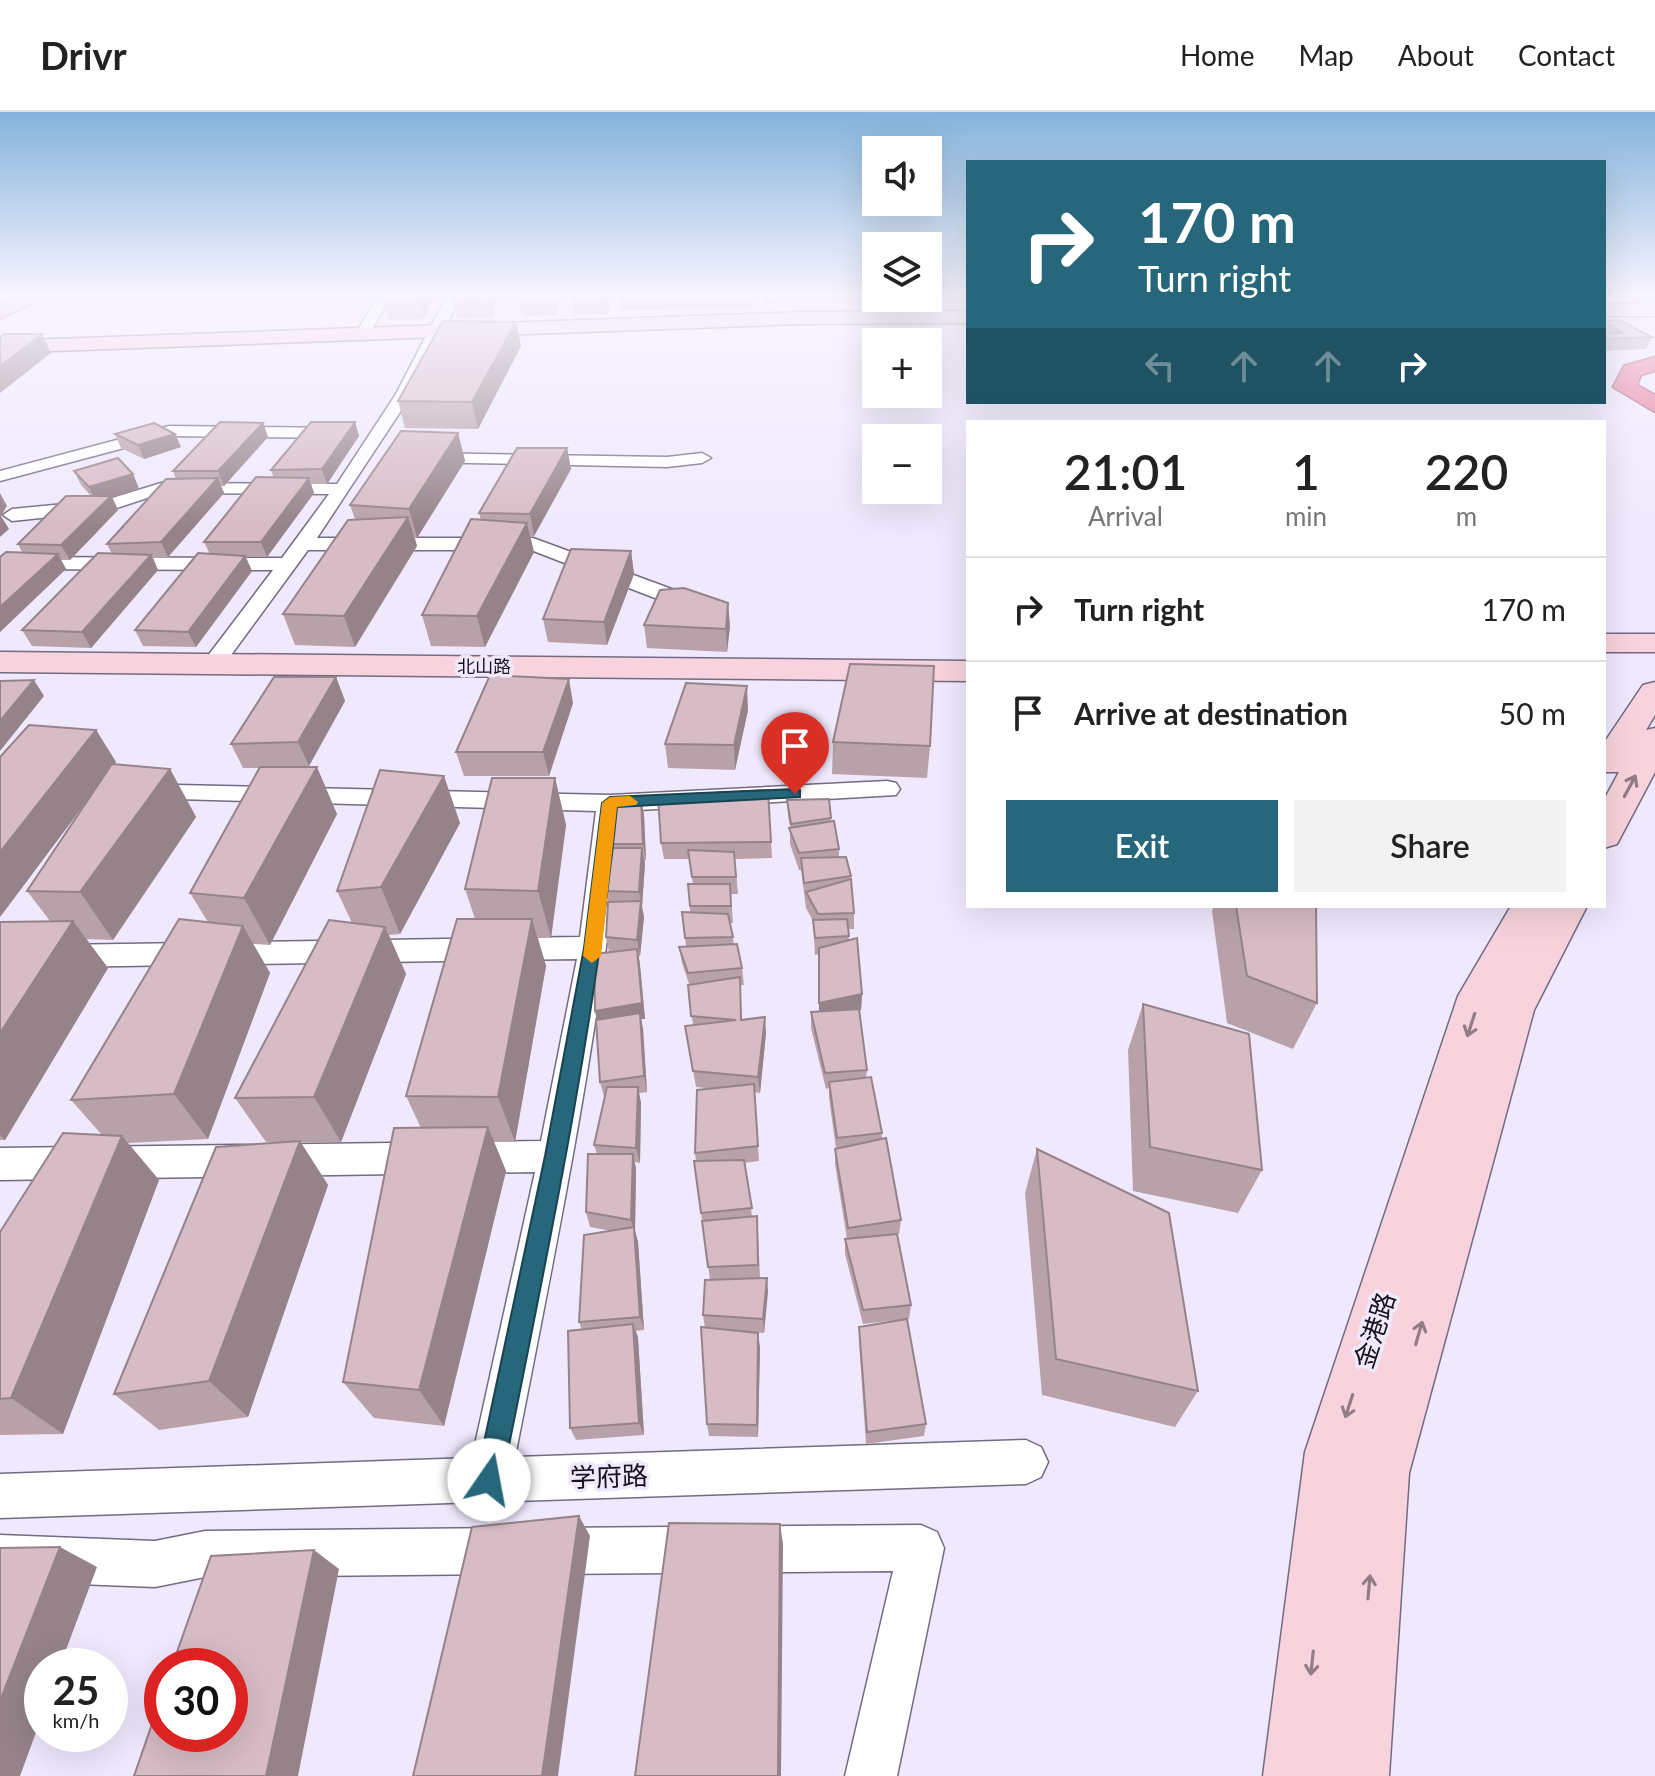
<!DOCTYPE html>
<html lang="en">
<head>
<meta charset="utf-8">
<style>
	body { margin:0; font-family:Lato,"Noto Sans SC",sans-serif; background:#f2f2f2; color:#222; height:100vh; display:flex; flex-direction:column; font-size:30px; white-space:nowrap }
	* { box-sizing:border-box; margin:0 }
	p { font-size:26px; color:#767676 }
	.icon { flex:none; width:44px; height:44px; fill:none; stroke:currentColor; stroke-width:2; stroke-linecap:round; stroke-linejoin:round }
	.map { position:relative; flex:1; overflow:hidden }
	.sheet { position:absolute; left:966px; top:308px; width:640px; height:488px; display:flex; flex-direction:column; background:#fff; border-radius:0px; box-shadow:0 8px 32px #0002 }
	.sheet>* { flex:none }
	.guide { position:absolute; left:966px; top:48px; width:640px; height:244px; border-radius:0px; box-shadow:0 8px 32px #0002; background:#27677c; color:#fff; overflow:hidden }
	.buttons { position:absolute; left:862px; top:24px; display:grid; gap:16px }
	.buttons a { display:grid; place-items:center; width:80px; height:80px; border-radius:0px; background:#fff; box-shadow:0 8px 32px #0002; font-size:40px }
	.speed { position:absolute; left:24px; top:1536px; display:flex; gap:16px; font-size:40px; font-weight:700; text-align:center }
	.speed>* { display:grid; place-content:center; width:104px; height:104px; border-radius:50%; background:#fff; box-shadow:0 8px 32px #0002; line-height:1 }
	.speed small { font-size:20px; font-weight:400 }
	.speed .limit { border:12px solid #d22; background:#fff; color:#111 }
	.pin { position:absolute; display:grid; place-items:center; width:68px; height:68px; color:#fff; margin:-82px -34px; border-radius:50% 50% 50% 0; rotate:-45deg; box-shadow:0 0 8px #0007 }
	.pin .icon { rotate:45deg }
	.me { position:absolute; width:88px; margin:-44px; rotate:12deg; stroke-linejoin:round; filter:drop-shadow(0 0 6px #0008) }
	.turn { display:flex; align-items:center; gap:28px; height:168px; padding:0 40px; font-size:36px }
	.turn .icon { width:104px; height:104px; stroke-width:2.5 }
	.turn b { display:block; font-size:56px; line-height:68px }
	.lanes { display:flex; align-items:center; height:76px; padding:0 40px; background:#0003; justify-content:center; gap:40px; direction:ltr }
	.lanes .off { opacity:.35 }
	.eta { display:flex; justify-content:space-evenly; align-items:center; height:136px; text-align:center }
	.eta b { font-size:48px; font-weight:600; line-height:56px }
	.cta { display:flex; gap:16px; margin-top:auto; padding:16px 40px }
	.cta a { flex:1; height:92px; border-radius:0px; background:#27677c; color:#fff; font-size:32px; font-weight:600; line-height:92px; text-align:center }
	.cta a+a { background:#f2f2f2; color:#222 }
	ul { padding:0; list-style:none }
	li { display:flex; align-items:center; gap:24px; height:104px; padding:0 40px; border-top:2px solid #e0e0e0 }
	li div { flex:1 }
	li b { display:block; font-size:30px }
	li em { font-style:normal }
	header { display:flex; align-items:center; gap:48px; box-sizing:border-box; height:112px; padding:0 40px; background:#fff; border-bottom:2px solid #e0e0e0 }
	header strong { font-size:38px }
	nav { display:flex; gap:44px; margin-inline-start:auto; font-size:28px }
	.map>svg:first-child { display:block }
</style>
</head>
<body>
<header>
<strong>Drivr</strong>
<nav><a>Home</a><a>Map</a><a>About</a><a>Contact</a></nav>
</header>
<div class="map">
<svg width="1655" height="1664" viewBox="0 0 1655 1664">
	<rect width="100%" height="100%" fill="#f0e9fe"/>
	<g fill="none" stroke-linecap="round" stroke-linejoin="round">
		<g stroke="#726b81" stroke-width="3">
			<path id="street" d="M378 183H392L371 219H361L359 216Z
				M447 183H461L412 282 317 426H533L707 490 710 495 707 500H691L531 438H308L220 558 212 560 201 553 273 458 0 457V445L282 446 329 382 162 381 108 399 12 409 3 403 12 397 106 388 161 371 337 372 396 282Z
				M1632 183H1648L1655 188V195H1647Z
				M169 314 344 316 352 321 344 326 169 324 0 369V359Z
				M423 341 667 345 702 341 711 346 702 351 667 355 417 350V342Z
				M887 669 896 671 900 677 896 683 622 699C601 917 557 1130 515 1345L1026 1328 1041 1335 1048 1350 1041 1365 1026 1372 0 1406V1362L472 1346 535 1060 0 1068V1036L541 1029 577 847 56 855 45 852 41 844 45 836 56 833 580 825 596 699 142 686 133 684 129 678 133 672 610 683Z
				M921 1413 937 1420 944 1436 897 1664H845L893 1459 549 1462 533 1455 527 1441 521 1455 505 1462 205 1465 155 1475 0 1469V1423L155 1429 205 1419 505 1416 521 1423 527 1437 533 1423 549 1416Z"/>
		</g>
		<g stroke="#726b81" stroke-width="3">
			<path id="secondary" d="M1604 192H1655V204H1604Z
				M968 199V211L803 212 0 241V229L803 200Z
				M1604 522H1655V540H1604Z
				M0 540 968 549V569L0 560Z
				M1655 570V603L1646 618 1655 616V660L1617 732 1604 736V688L1619 660H1604V631L1643 573Z
				M1511 794H1587L1534 898 1409 1361 1389 1664H1263L1305 1340 1458 884Z"/>
		</g>
		<g stroke="#9f4c66" stroke-width="3">
			<path id="primary" d="M23 183H49L0 207V194Z"/>
		</g>
		<g stroke="#9f4c66" stroke-width="3">
			<path id="highway" d="M1655 245V259L1641 263 1637 273 1655 283V300L1613 275 1624 254Z"/>
		</g>
		<use href="#street" fill="#fff" fill-rule="evenodd"/>
		<use href="#secondary" fill="#f8d3dd" fill-rule="evenodd"/>
		<use href="#primary" fill="#f2a7bc" fill-rule="evenodd"/>
		<use href="#highway" fill="#e96c8f" fill-rule="evenodd"/>
	</g>
	<path fill="#b9a1a9" d="M388 183H434L424 207 389 208 384 190Z
		M498 183 492 206 457 207 453 189Z
		M519 183H559L556 203 522 204 519 186Z
		M610 183 608 202 574 203 572 185Z
		M619 183H752V196L621 198Z
		M764 183H876V186H928V183H959L958 190 764 192Z
		M1604 209 1652 225 1646 237 1604 239Z
		M516 210 521 234 478 317 405 316 398 289Z
		M355 310 359 324 327 372H311L314 381 267 445H246L252 459 196 535 143 534 135 518 210 442 204 430 274 366 271 358Z
		M263 311 268 325 224 374H221L224 381 168 445H153L158 458 91 536 32 534 22 518 112 442 107 432 176 367 173 359Z
		M458 321 465 349 417 426H415L417 434 355 535 295 533 283 502 355 407 350 393Z
		M115 322H175L181 335 144 347 121 336Z
		M567 336 571 357 534 424H530L534 440 485 535 431 534 422 503 481 408 479 401Z
		M74 359 133 362 139 377 112 385 118 398 70 448H61L66 457 0 520V445L22 440 18 432 91 384 81 373Z
		M631 439 634 462 607 533 548 530 543 507Z
		M644 513 730 514 727 540 647 536Z
		M336 565 345 589 309 654 337 702 270 833 253 832 270 861 208 1027 128 1031 159 1068 63 1322 0 1323V1120L102 1023 71 988 208 810 190 781 260 656H243L231 632Z
		M573 591 549 664H464L456 640Z
		M748 598 735 658 668 656 665 632Z
		M29 613 96 618 116 650 114 652 170 657 196 705 113 828 86 827 108 856 5 1028H0V810L50 809 27 779 96 677 0 805V645Z
		M833 630 930 634 927 666 832 662Z
		M555 666 566 713 551 826H538L546 854 515 1030H494L506 1059 444 1314 374 1306 343 1270 421 1016 406 984 475 807 465 777Z
		M768 678 772 746 735 747 738 782H731L733 811H730L734 832 742 856 744 873H740L742 908 766 921 760 981 754 980 759 1049 744 1051 752 1104 758 1119 760 1166 768 1179 764 1221 737 1219 760 1235 758 1325 709 1324 707 1312 705 1216 703 1203 710 1168 694 1049H696L695 1041 715 977 696 975 685 914 693 913 688 873 689 872 682 851 679 835 686 834 682 800H690L688 772H693L689 747H664L661 731Z
		M641 687 644 703 646 748H645L642 795 644 805 640 844H639L645 907H641L643 917 647 980 639 981 641 991 640 1051 635 1050 636 1057 635 1119 638 1130 644 1218 636 1219 638 1226 644 1323 576 1328 570 1316 582 1218 579 1210 612 1119 590 1115 586 1100 597 1042 594 1033 605 985H604L600 970 597 908 595 899 609 840 606 825 608 790 606 779 612 742 610 732Z
		M829 687 831 709 839 737V745L851 764 854 801V817H848L849 828 862 882 861 898H859L867 958 866 965 882 1021V1026L901 1108 899 1122H897L911 1193 909 1207H907L926 1312 924 1324 866 1332 859 1228V1215L906 1207 863 1212 845 1142V1127H847L835 1052V1037H836L829 986V976L826 977 811 916V900H819V842L815 843 813 809 806 796 801 758H799L790 732V715L788 704 787 688Z
		M460 711 400 822 389 823 406 862 341 1030H300L328 1073 248 1305 159 1318 114 1282 283 1030H266L235 986 352 811 337 779Z
		M1214 794H1316L1317 891 1293 937 1227 911 1212 799Z
		M1143 892 1262 1058 1238 1101 1133 1079 1128 938Z
		M1037 1037 1198 1279 1175 1315 1042 1283 1025 1081Z"/>
	<path fill="#96838a" d="M422 183H434L424 207 419 189Z
		M489 183H498L492 206 488 188Z
		M553 183H559L556 203 553 185Z
		M606 183H610L608 202Z
		M516 210 521 234 478 317 472 290Z
		M42 222 51 241 0 281V254Z
		M355 310 359 324 327 372 322 357Z
		M263 311 268 325 224 374 218 359Z
		M458 321 465 349 417 426 409 397Z
		M175 322 181 335 144 347 138 333Z
		M567 336 571 357 534 424 530 402Z
		M133 362 139 377 112 385 118 398 70 448 61 433 96 389 89 375Z
		M218 366 224 381 168 445 161 430Z
		M309 366 314 381 267 445 261 430Z
		M0 381 7 394 1 404 9 417 0 425Z
		M408 405 417 434 355 535 344 504Z
		M527 411 534 440 485 535 477 504Z
		M631 439 634 462 607 533 604 510Z
		M58 442 66 457 0 520V495Z
		M151 443 158 458 91 536 82 520Z
		M245 444 252 459 196 535 188 520Z
		M728 491 730 514 727 540 726 517Z
		M336 565 345 589 309 654 298 630Z
		M569 567 573 591 549 664 543 640Z
		M34 568 44 584 0 639V609Z
		M747 574 748 598 735 658 734 633Z
		M96 618 116 650 0 805V740Z
		M317 655 337 702 270 833 244 786Z
		M170 657 196 705 113 828 80 780Z
		M444 664 460 711 400 822 381 775Z
		M555 666 566 713 551 826 538 779Z
		M641 687 644 703 646 748 643 732Z
		M642 736 645 752 642 795 644 805 640 844 637 828 641 790 639 780Z
		M532 807 546 854 515 1030 498 985Z
		M73 809 108 856 5 1028 0 1023V921Z
		M243 814 270 861 208 1027 174 982Z
		M385 815 406 862 341 1030 314 985Z
		M637 837 640 853 645 907H641L643 917 647 980 644 964 599 915 595 899Z
		M862 882 861 898 819 907V891Z
		M765 905 766 921 760 981 758 965Z
		M638 975 641 991 640 1051 636 1036Z
		M488 1015 506 1059 444 1314 419 1278Z
		M122 1024 159 1068 63 1322 11 1286Z
		M300 1029 328 1073 248 1305 209 1269Z
		M633 1042 636 1057 635 1119 638 1130 644 1218 640 1205 634 1120 631 1108Z
		M767 1166 768 1179 764 1221 763 1207Z
		M633 1212 638 1226 644 1323 639 1311Z
		M758 1221 760 1235 758 1325 757 1313Z
		M579 1404 590 1424 558 1664H542Z
		M780 1412 783 1432 781 1664H778Z
		M60 1435 97 1455 60 1554H42V1604L20 1664H0V1589Z
		M314 1438 339 1457 298 1664H266Z"/>
	<path fill="#d7bbc5" stroke="#96838a" stroke-width="2" d="M388 183H422L419 189 384 190Z
		M455 183H489L488 188 453 189Z
		M519 183H553V185L519 186Z
		M572 183H606L572 185Z
		M1619 208 1652 225 1604 227V222L1623 221 1604 210V209Z
		M443 209 516 210 472 290 398 289Z
		M4 222H42L0 254V225Z
		M220 310 263 311 218 359H173Z
		M311 310H355L322 357 271 358Z
		M154 311 175 322 138 333 115 322Z
		M401 319 458 321 409 397 350 393Z
		M517 336H567L530 402 479 401Z
		M118 346 133 362 89 375 74 359Z
		M256 365 309 366 261 430H204Z
		M218 366 161 430 107 432 166 367Z
		M66 384H111L61 433 18 432Z
		M408 405 344 504 283 502 348 408Z
		M471 407 527 411 477 504 422 503Z
		M571 437 631 439 604 510 543 507Z
		M6 440 58 442 0 495V445Z
		M98 441 151 443 82 520 22 518Z
		M198 441 245 444 188 520 135 518Z
		M684 476 728 491 726 517 644 513 660 478Z
		M850 552 934 554 930 634 833 630Z
		M490 563 569 567 543 640H456Z
		M274 565H336L298 630 231 632Z
		M34 568 0 609V569Z
		M686 571 747 574 734 633 665 632Z
		M29 613 96 618 0 740V645Z
		M112 652 170 657 80 780 27 779Z
		M260 655H317L244 786 190 781Z
		M380 658 444 664 381 775 337 779Z
		M492 666H555L538 779 465 777Z
		M768 678 771 730 661 731 658 684Z
		M641 687 643 732H610L612 692Z
		M829 687 831 706 791 712 787 688Z
		M834 709 839 737 799 741 789 716Z
		M613 736H642L639 780 606 779Z
		M688 738 734 740 736 765H692Z
		M846 745 851 764 804 771 801 746Z
		M851 767 854 801 818 802 806 780Z
		M688 772H730L731 794H690Z
		M641 789 637 828 606 825 608 790Z
		M1236 794H1316L1317 891 1247 864Z
		M682 800 728 802 733 825 685 826Z
		M179 807 243 814 174 982 71 988Z
		M457 807H532L498 985 406 984Z
		M847 807 849 824 815 826 813 808Z
		M329 808 385 815 314 985 235 986Z
		M73 809 0 921V810Z
		M857 826 862 882 819 891V836Z
		M737 832 742 856 688 861 679 835Z
		M637 837 642 891 595 899 594 842Z
		M740 865 741 908 765 905 758 965 693 959 685 914 736 908 691 904 688 873Z
		M1143 892 1249 922 1262 1058 1150 1035Z
		M859 897 867 958 825 961 811 900Z
		M640 901 644 964 600 970 596 908Z
		M871 965 882 1021 837 1026 829 970Z
		M754 972 758 1034 695 1041 697 978Z
		M607 975H638L636 1036 594 1033Z
		M488 1015 419 1278 343 1270 394 1016Z
		M63 1021 122 1024 11 1286 0 1287V1120Z
		M886 1026 901 1108 848 1116 835 1037Z
		M300 1029 209 1269 114 1282 216 1035Z
		M1037 1037 1169 1101 1198 1279 1056 1247Z
		M588 1042H633L631 1108 586 1100Z
		M744 1048 752 1096 701 1101 694 1049Z
		M757 1104 758 1153 708 1155 702 1109Z
		M634 1115 640 1205 579 1210 584 1123Z
		M897 1122 911 1193 863 1198 845 1127Z
		M767 1166 763 1207 703 1203 705 1168Z
		M907 1207 926 1312 867 1320 859 1215Z
		M633 1212 639 1311 570 1316 568 1219Z
		M701 1215 758 1221 757 1313 707 1312Z
		M579 1404 542 1664H413L472 1415Z
		M669 1411 780 1412 778 1664H635Z
		M60 1435 0 1589V1436Z
		M314 1438 266 1664H134L162 1583V1622H230V1554H172L211 1444Z"/>
	<defs><path id="oneway-shaft" d="M-6 0H5M1.5-3L5.5 0L1.5 3" fill="none" stroke-width="1.6" stroke-linecap="round" stroke-linejoin="round" transform="scale(2)"/></defs>
	<g stroke="#927c85">
		<use href="#oneway-shaft" transform="translate(1630 674) rotate(-62)"/>
		<use href="#oneway-shaft" transform="translate(1471 913) rotate(108)"/>
		<use href="#oneway-shaft" transform="translate(1419 1221) rotate(-74)"/>
		<use href="#oneway-shaft" transform="translate(1349 1294) rotate(108)"/>
		<use href="#oneway-shaft" transform="translate(1369 1475) rotate(-85)"/>
		<use href="#oneway-shaft" transform="translate(1312 1551) rotate(96)"/>
	</g>
	<linearGradient id="sky" x2="0" y2="1"><stop stop-color="#83b3db"/><stop offset="0.44" stop-color="#f8f5ff"/><stop offset="1" stop-color="#f8f5ff" stop-opacity="0"/></linearGradient>
	<rect width="1655" height="416" fill="url(#sky)"/>
	<path fill="#27677c" stroke="#194351" stroke-width="2" d="M795 677 800 678V685L617 695C594 922 547 1144 502 1368L498 1377 489 1381 479 1377 476 1368 545 1044 584 836 602 691 610 685Z"/>
	<path fill="#f59e0b" d="M630 684 638 690 636 693 617 695 601 844 592 851 583 844 602 691 610 685Z"/>
	<g text-anchor="middle" dominant-baseline="central" stroke-width="7" stroke-linejoin="round" paint-order="stroke">
		<g font-size="18" fill="#15121a" stroke="#f0e9fe">
			<text x="484" y="554">北山路</text>
		</g>
		<g font-size="26" fill="#15121a" stroke="#f0e9fe">
			<text transform="translate(1374 1218) rotate(-72)">金港路</text>
			<text transform="translate(609 1364) rotate(-2)">学府路</text>
		</g>
	</g>
</svg>
<div class="buttons">
<a><svg class="icon" aria-label="sound" viewBox="0 0 24 24"><path d="M4 9h4l5-4v14l-5-4H4zM17 9q2 3 0 6"/></svg></a>
<a><svg class="icon" aria-label="layers" viewBox="0 0 24 24"><path d="M12 4l9 5-9 5-9-5zM3 14l9 5 9-5"/></svg></a>
<a>+</a>
<a>−</a>
</div>
<div class="speed"><div>25<small>km/h</small></div><div class="limit">30</div></div>
<div class="pin" style="left:795px;top:682px;background:#d93025"><svg class="icon" aria-label="arrive" viewBox="0 0 24 24"><path d="M6 21V4h12l-3 4 3 4H6"/></svg></div>
<svg class="me" style="left:489px;top:1368px" viewBox="-20 -20 40 40"><circle r="19" fill="#fff"/><path d="M0-13L10 11 0 6-10 11z" fill="#27677c"/></svg>
<div class="guide">
<div class="turn"><svg class="icon" aria-label="right" viewBox="0 0 24 24"><path d="M7 20v-9h11M14 6l5 5-5 5"/></svg><div><b>170 m</b>Turn right</div></div>
<div class="lanes"><svg class="icon off" aria-label="left" viewBox="0 0 24 24"><path d="M17 20v-9H6M10 6l-5 5 5 5"/></svg><svg class="icon off" aria-label="ahead" viewBox="0 0 24 24"><path d="M12 20V5M6 11l6-6 6 6"/></svg><svg class="icon off" aria-label="ahead" viewBox="0 0 24 24"><path d="M12 20V5M6 11l6-6 6 6"/></svg><svg class="icon" aria-label="right" viewBox="0 0 24 24"><path d="M7 20v-9h11M14 6l5 5-5 5"/></svg></div>
</div>
<section class="sheet">
<div class="eta">
<div><b>21:01</b><p>Arrival</p></div>
<div><b>1</b><p>min</p></div>
<div><b>220</b><p>m</p></div>
</div>
<ul>
<li><svg class="icon" aria-label="right" viewBox="0 0 24 24"><path d="M7 20v-9h11M14 6l5 5-5 5"/></svg><div><b>Turn right</b></div><em>170 m</em></li>
<li><svg class="icon" aria-label="arrive" viewBox="0 0 24 24"><path d="M6 21V4h12l-3 4 3 4H6"/></svg><div><b>Arrive at destination</b></div><em>50 m</em></li>
</ul>
<div class="cta"><a>Exit</a><a>Share</a></div>
</section>
</div>
</body>
</html>
